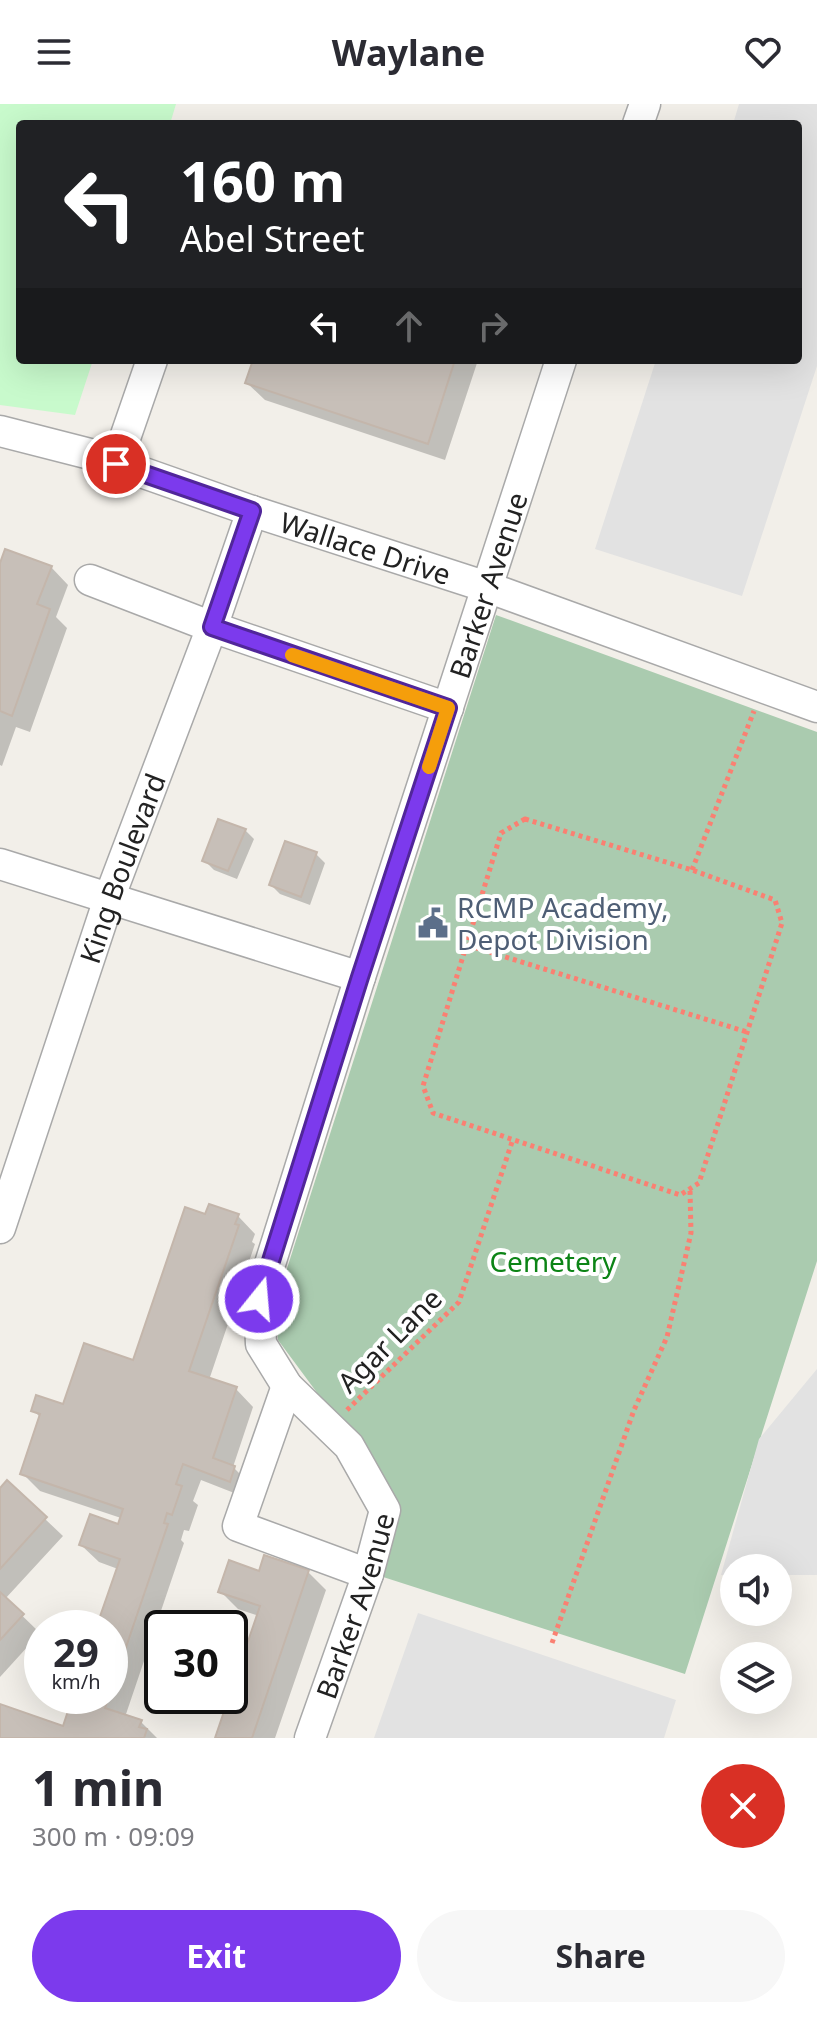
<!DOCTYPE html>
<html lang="en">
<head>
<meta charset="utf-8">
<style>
	body { margin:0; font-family:"Noto Sans",sans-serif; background:#f7f7f7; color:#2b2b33; height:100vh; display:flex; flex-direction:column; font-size:30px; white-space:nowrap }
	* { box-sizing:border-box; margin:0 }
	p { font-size:26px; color:#7c7c81 }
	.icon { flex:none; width:44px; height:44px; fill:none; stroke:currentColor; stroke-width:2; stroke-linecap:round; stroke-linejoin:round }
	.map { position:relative; height:1634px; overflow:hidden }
	.details { display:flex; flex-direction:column; background:#fff; flex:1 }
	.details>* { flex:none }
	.banner { position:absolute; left:16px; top:16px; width:786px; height:244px; border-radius:8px; box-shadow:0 8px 32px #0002; background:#202124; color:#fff; overflow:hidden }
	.fabs { position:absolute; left:720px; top:1450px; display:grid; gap:16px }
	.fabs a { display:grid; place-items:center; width:72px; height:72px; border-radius:50%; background:#fff; box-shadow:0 8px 32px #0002; font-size:40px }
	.speed { position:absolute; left:24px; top:1506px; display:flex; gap:16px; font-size:40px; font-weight:700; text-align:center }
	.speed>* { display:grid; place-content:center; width:104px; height:104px; border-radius:50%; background:#fff; box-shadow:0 8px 32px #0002; line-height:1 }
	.speed small { font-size:20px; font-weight:400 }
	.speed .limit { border:4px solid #111; border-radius:12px; background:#fff; color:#111 }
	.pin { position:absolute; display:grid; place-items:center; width:68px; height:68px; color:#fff; margin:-34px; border:4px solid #fff; border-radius:50%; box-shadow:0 2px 8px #0007 }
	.me { position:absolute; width:88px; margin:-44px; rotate:17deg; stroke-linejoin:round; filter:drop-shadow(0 0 6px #0008) }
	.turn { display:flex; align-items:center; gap:28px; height:168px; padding:0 32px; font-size:36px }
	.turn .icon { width:104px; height:104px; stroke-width:2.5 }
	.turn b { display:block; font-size:56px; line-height:68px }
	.lanes { display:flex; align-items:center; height:76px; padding:0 32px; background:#0003; justify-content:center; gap:40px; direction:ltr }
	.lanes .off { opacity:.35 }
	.round { display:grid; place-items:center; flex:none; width:84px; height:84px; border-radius:42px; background:#f7f7f7 }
	.summary { display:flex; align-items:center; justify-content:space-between; height:136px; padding:0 32px }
	h1 { font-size:48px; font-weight:700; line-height:60px }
	.cta { display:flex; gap:16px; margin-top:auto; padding:16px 32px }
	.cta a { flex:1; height:92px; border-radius:48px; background:#7c3aed; color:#fff; font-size:32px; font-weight:700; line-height:92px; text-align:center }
	.cta a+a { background:#f7f7f7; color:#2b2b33 }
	header { display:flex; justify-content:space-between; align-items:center; height:104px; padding:0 32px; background:#fff; font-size:36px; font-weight:700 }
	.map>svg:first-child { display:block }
</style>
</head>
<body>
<header><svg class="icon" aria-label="menu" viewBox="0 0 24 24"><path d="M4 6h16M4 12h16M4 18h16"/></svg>Waylane<svg class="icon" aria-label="heart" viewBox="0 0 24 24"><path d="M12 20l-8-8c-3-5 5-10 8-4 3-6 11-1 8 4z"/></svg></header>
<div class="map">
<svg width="817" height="1634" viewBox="0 0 817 1634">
	<rect width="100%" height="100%" fill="#f2efe9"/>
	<path fill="#aacbaf" d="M496 511 817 628V1157L685 1570 380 1472 395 1392 350 1324 318 1290 278 1236 275 1202Z"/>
	<path fill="#c8facc" d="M0 0H176L170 20H20V256H93L75 311 0 301Z"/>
	<path fill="#e2e2e2" d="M739 0H817V262L742 492 595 445 656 256H798V20H733Z
		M817 1265V1471H778V1464H734V1471H721L759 1335Z
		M418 1509 676 1596 664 1634H374Z"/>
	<path fill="#0003" d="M255 256H478L445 356 265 296 247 279Z
		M51 463 68 481 56 513 67 524 30 628 16 623 2 662 0 661V465Z
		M245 726 254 735 237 775 214 766 205 757Z
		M316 750 325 759 310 801 280 790 271 781Z
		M206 1112H238L255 1130 252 1138 255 1140 209 1276 236 1285 253 1303 233 1363 251 1381 247 1394 201 1376 193 1397 198 1401 189 1427 184 1426 181 1436 184 1439 125 1613 141 1618 157 1634H0V1603L64 1624 75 1592H110V1524H98L118 1465 99 1458 81 1441 119 1422 121 1414 40 1387 22 1369 41 1314 33 1306 64 1303 134 1259Z
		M7 1379 63 1432 5 1495 40 1529 0 1573V1387Z
		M308 1468 326 1486 275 1634H217L259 1512 238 1505 220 1487 260 1469Z"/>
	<path fill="#c7bfb8" stroke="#c4b6ab" stroke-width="2" d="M253 256H455L428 340 245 279Z
		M5 445 52 462 37 500 50 505 12 612 0 607V459Z
		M218 715 246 725 228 767 202 757Z
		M285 737 317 748 301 793 269 781Z
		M209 1100 239 1110 235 1120 239 1121 189 1267 237 1283 213 1354 235 1362 230 1378 183 1360 176 1380 182 1382 172 1411 167 1409 164 1419 168 1420 110 1590V1524H96L120 1455 79 1441 90 1410 118 1420 123 1405 20 1370 40 1310 31 1307 36 1291 63 1300 84 1239 133 1256 185 1103 205 1110Z
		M7 1376 47 1413 0 1465V1384Z
		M264 1451 309 1466 252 1634H215L260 1502 218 1488 229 1456 259 1467Z
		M0 1488 24 1510 0 1536Z
		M73 1592H109L105 1604 142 1616 139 1623 147 1625 144 1634H0V1600L63 1622Z"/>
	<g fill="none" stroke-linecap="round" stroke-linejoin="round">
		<g stroke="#a9a9a9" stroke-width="33">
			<g id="minor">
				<path d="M638 20 645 0"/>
				<path id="s1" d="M0 327 90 350 252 407 487 483 817 603"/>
				<path d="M116 360 152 256"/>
				<path d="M90 476 212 523 448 604"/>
				<path d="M0 760 360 873"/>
				<path id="s2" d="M0 1124 110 792 212 523 252 407"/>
				<path d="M287 1282 238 1422 368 1470"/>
				<path id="s3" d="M310 1634 368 1470 385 1406 349 1342 287 1282 261 1240 259 1195 360 873 561 256"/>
			</g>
		</g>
		<path stroke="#fa8072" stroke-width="5" stroke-dasharray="4 4" stroke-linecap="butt" d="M525 715 692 766 775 796 782 819 699 1079 680 1091 433 1009 423 982 501 729Z
			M692 766 754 607
			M467 841 747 928
			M347 1306 459 1198 513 1035
			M552 1539 634 1306 667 1233 691 1129 690 1086"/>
		<use href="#minor" stroke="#fff" stroke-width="30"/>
	</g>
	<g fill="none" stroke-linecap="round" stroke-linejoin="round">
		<g stroke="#51269a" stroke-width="20">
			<path id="route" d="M116 360 252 407 212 523 448 604 360 873 259 1195"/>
		</g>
		<use href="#route" stroke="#7c3aed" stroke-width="14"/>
		<path stroke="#f59e0b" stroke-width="14" d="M292 551 448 604 429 663"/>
	</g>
	<defs>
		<g id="civic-bare" transform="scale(2.4)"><path d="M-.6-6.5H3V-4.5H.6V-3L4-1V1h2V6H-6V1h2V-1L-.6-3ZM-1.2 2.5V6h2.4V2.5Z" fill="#5c6f8a" stroke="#fff" stroke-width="2.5" paint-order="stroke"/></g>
	</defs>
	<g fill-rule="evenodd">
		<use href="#civic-bare" x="433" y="819"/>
	</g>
	<g text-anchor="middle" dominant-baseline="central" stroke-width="8" stroke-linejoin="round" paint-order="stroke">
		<g font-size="28" fill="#222" stroke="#fff">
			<text stroke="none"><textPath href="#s1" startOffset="384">Wallace Drive</textPath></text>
			<text stroke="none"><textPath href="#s3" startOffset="1244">Barker Avenue</textPath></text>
			<text stroke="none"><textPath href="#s2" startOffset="380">King Boulevard</textPath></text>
			<text transform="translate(389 1236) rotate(-45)">Agar Lane</text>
			<text stroke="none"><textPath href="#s3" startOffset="140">Barker Avenue</textPath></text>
		</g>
		<g font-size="28" fill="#4e5e75" stroke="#fff" text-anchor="start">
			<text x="457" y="803">RCMP Academy,<tspan x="457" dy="32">Depot Division</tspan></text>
		</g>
		<g font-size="28" fill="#0c8416" stroke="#fff">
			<text x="553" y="1157">Cemetery</text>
		</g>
	</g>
</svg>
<div class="fabs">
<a><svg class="icon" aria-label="sound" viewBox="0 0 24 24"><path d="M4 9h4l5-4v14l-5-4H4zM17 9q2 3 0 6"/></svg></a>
<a><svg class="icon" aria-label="layers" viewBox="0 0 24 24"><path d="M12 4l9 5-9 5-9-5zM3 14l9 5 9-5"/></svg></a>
</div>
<div class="speed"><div>29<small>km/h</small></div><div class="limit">30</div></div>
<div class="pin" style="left:116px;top:360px;background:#d93025"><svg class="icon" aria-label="arrive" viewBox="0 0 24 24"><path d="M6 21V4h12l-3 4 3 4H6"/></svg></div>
<svg class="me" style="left:259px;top:1195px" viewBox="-20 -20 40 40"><circle r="17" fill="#7c3aed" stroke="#fff" stroke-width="3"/><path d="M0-11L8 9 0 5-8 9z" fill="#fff"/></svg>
<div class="banner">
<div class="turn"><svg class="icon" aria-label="left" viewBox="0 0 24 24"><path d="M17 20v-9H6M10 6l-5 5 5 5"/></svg><div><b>160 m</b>Abel Street</div></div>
<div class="lanes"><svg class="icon" aria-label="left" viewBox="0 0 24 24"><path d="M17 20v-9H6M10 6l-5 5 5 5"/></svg><svg class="icon off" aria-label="ahead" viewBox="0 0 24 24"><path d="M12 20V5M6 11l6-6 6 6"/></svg><svg class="icon off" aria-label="right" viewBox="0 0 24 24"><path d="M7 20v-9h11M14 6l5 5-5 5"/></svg></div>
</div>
</div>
<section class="details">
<div class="summary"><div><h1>1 min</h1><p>300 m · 09:09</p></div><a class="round" style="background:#d93025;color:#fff"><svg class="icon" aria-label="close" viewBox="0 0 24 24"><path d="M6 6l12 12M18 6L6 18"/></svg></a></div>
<div class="cta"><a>Exit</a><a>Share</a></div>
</section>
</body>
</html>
